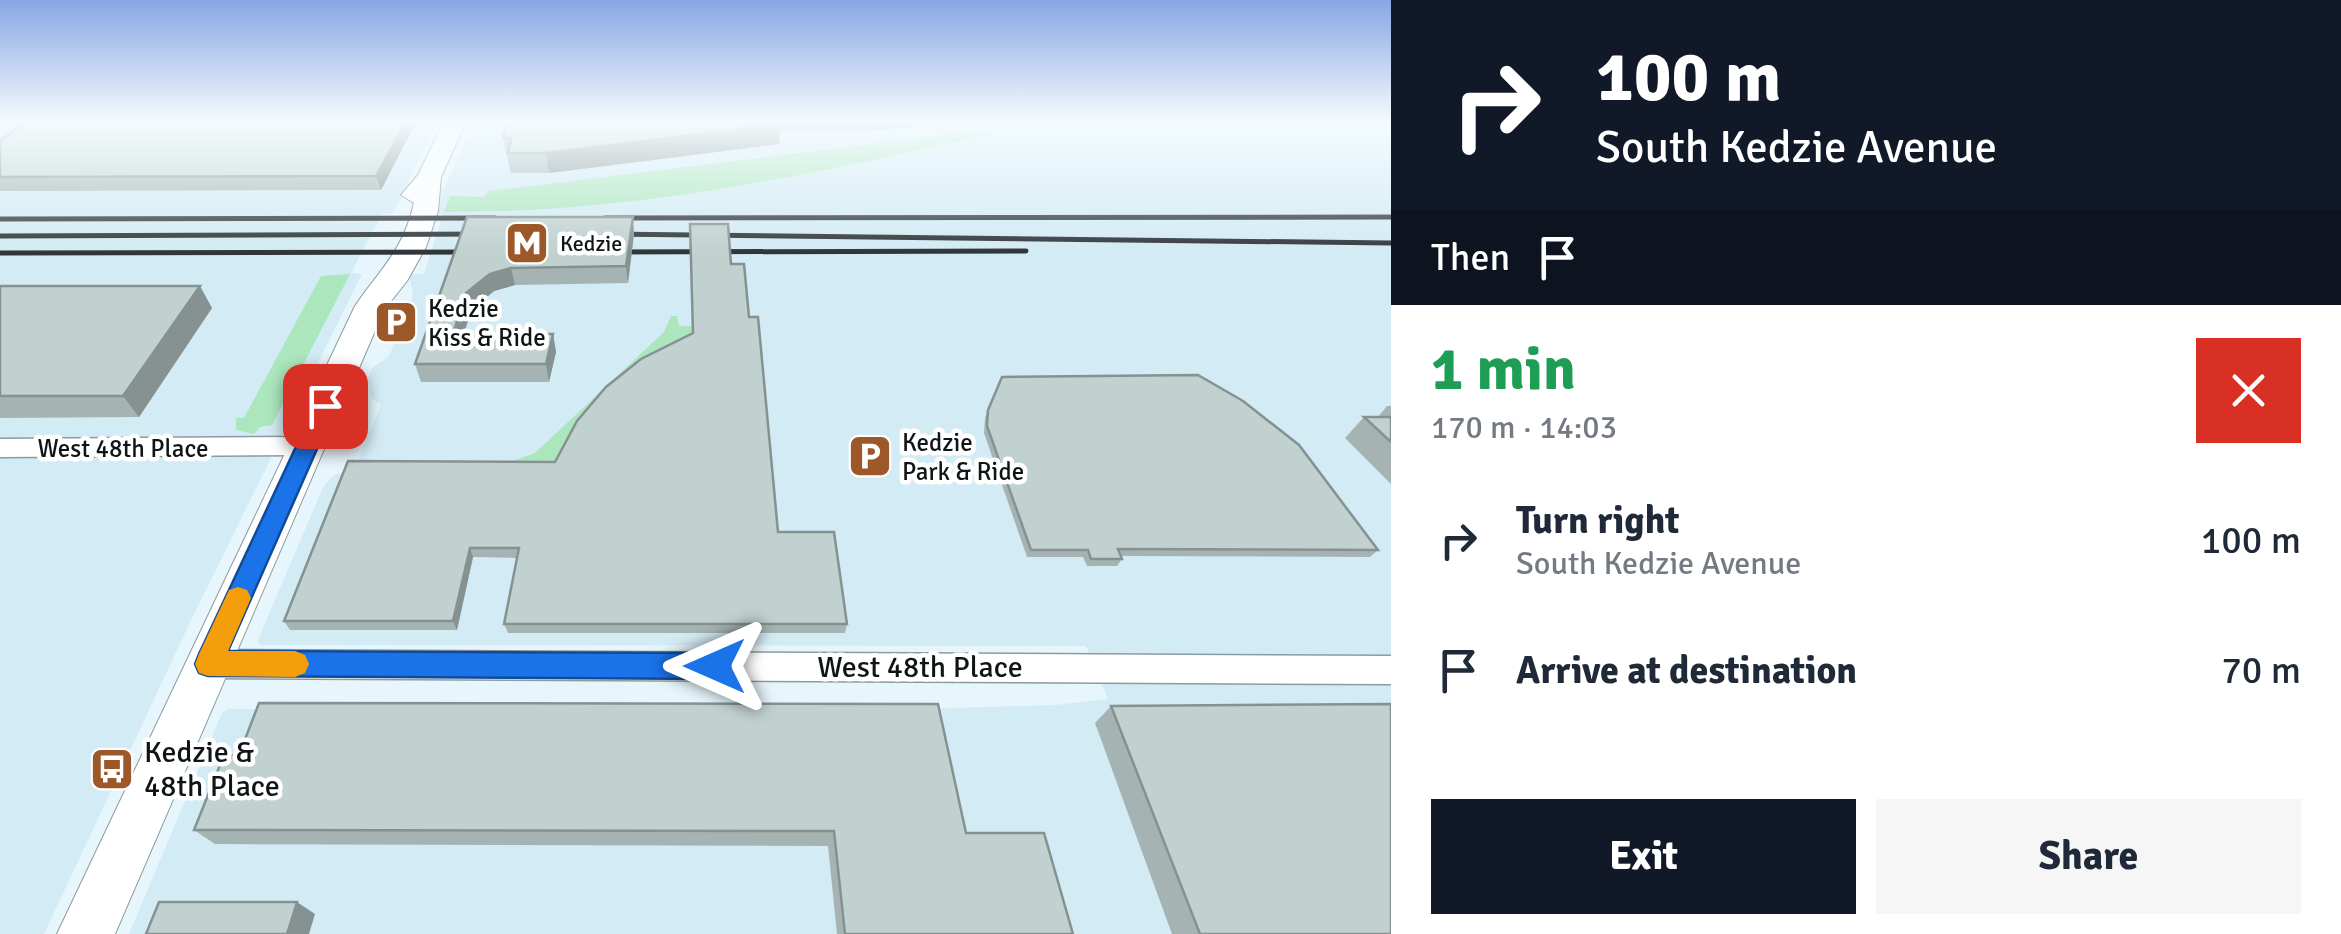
<!DOCTYPE html>
<html lang="en">
<head>
<meta charset="utf-8">
<style>
	body { margin:0; font-family:Signika,sans-serif; background:#f6f6f7; color:#1f2937; height:100vh; display:flex; flex-direction:column; font-size:38px; white-space:nowrap }
	* { box-sizing:border-box; margin:0 }
	p { font-size:32px; color:#747a83 }
	.icon { flex:none; width:55px; height:55px; fill:none; stroke:currentColor; stroke-width:2; stroke-linecap:round; stroke-linejoin:round }
	.map { position:relative; flex:1; overflow:hidden }
	.panel { display:flex; flex-direction:column; background:#fff; width:950px }
	.panel>* { flex:none }
	.banner { background:#111827; color:#fff; overflow:hidden }
	.pin { position:absolute; display:grid; place-items:center; width:85px; height:85px; color:#fff; margin:-42px; border-radius:20px; box-shadow:0 5px 15px #0006 }
	.me { position:absolute; width:110px; margin:-55px; rotate:270deg; stroke-linejoin:round; filter:drop-shadow(0 0 8px #0008) }
	.turn { display:flex; align-items:center; gap:35px; height:210px; padding:0 40px; font-size:45px }
	.turn .icon { width:130px; height:130px; stroke-width:2.5 }
	.turn b { display:block; font-size:70px; line-height:85px }
	.then { display:flex; align-items:center; height:95px; padding:0 40px; background:#0003; gap:20px; font-size:38px }
	.round { display:grid; place-items:center; flex:none; width:105px; height:105px; border-radius:0px; background:#f6f6f7 }
	.summary { display:flex; align-items:center; justify-content:space-between; height:170px; padding:0 40px }
	h1 { font-size:60px; font-weight:700; line-height:75px; color:#1e9e55 }
	.action { display:flex; gap:20px; margin-top:auto; padding:20px 40px }
	.action a { flex:1; height:115px; border-radius:0px; background:#111827; color:#fff; font-size:40px; font-weight:700; line-height:115px; text-align:center }
	.action a+a { background:#f6f6f7; color:#1f2937 }
	ul { padding:0; list-style:none }
	li { display:flex; align-items:center; gap:30px; height:130px; padding:0 40px }
	li div { flex:1 }
	li b { display:block; font-size:38px }
	li em { font-style:normal }
	main { display:flex; flex:1; min-height:0 }
	.map>svg:first-child { display:block }
</style>
</head>
<body>
<main>
<div class="map">
<svg width="1391" height="934" viewBox="0 0 1391 934">
	<rect width="100%" height="100%" fill="#e7f6fc"/>
	<path fill="#d3ebf4" d="M0 122H437L393 213 382 214 351 273 362 274 194 614 44 934H0Z
		M474 122H1391V934H129L222 713 228 709 885 710 1055 705 1108 699 1086 646 260 645 258 640 323 487 333 476 355 467 381 405 371 398 368 379 372 368 388 357 392 349 413 295 409 274H424L443 214 433 213Z"/>
	<path fill="#ace6bd" d="M988 130 991 134C804 176 636 213 444 212L450 196 484 197 489 191Z
		M350 274 272 425 260 427 254 434 236 430V418H244L321 276Z
		M671 316H677L679 326 742 327 557 472 510 462 535 453 664 332Z"/>
	<g fill="none" stroke-linecap="round" stroke-linejoin="round">
		<g stroke="#8c9ba0" stroke-width="3">
			<path id="street" d="M307 437 319 446 307 455 0 457V439Z
				M209 650 1391 656V684L209 678 198 674 194 664 198 654Z"/>
		</g>
		<g stroke="#8c9ba0" stroke-width="2">
			<path id="secondary" d="M444 122H466L441 177 438 211 426 247 407 281 384 310 115 934H57L355 306C381 268 403 251 414 203L401 195 418 175Z"/>
		</g>
		<use href="#street" fill="#fff" fill-rule="evenodd"/>
		<use href="#secondary" fill="#fff" fill-rule="evenodd"/>
		<path stroke="#2f3538" stroke-width="5" d="M605 218 1391 217
			M0 219 495 218
			M606 234 1391 243
			M0 236 486 234
			M606 252 1026 251
			M0 253 481 252"/>
	</g>
	<path fill="#a5b4b2" d="M416 122 381 190 0 191V141Z
		M508 122H932V124L871 131 780 132 779 144 549 173H511L503 138Z
		M467 217 634 234 628 283 515 285 494 291 471 311 464 334H553L556 352 549 382H421L415 364Z
		M731 264 749 317 778 532 847 624 845 633H508L504 624 517 558 473 557 457 630H290L284 621 555 462 693 333Z
		M0 286 212 308 139 417 0 418Z
		M1387 406H1391V484L1345 438 1364 417H1378Z
		M988 410 1378 550 1370 557 1121 556 1122 559 1117 566H1087L1083 557H1027L984 433 985 418Z
		M1111 706 1391 934H1172L1095 723Z
		M239 755 966 833 1073 934H837L828 846 215 844 194 830Z"/>
	<path fill="#869291" d="M406 122H416L381 190 376 176Z
		M873 122H932V124L871 131Z
		M781 124 779 144 549 173 546 153Z
		M633 217 634 234 628 283 626 266Z
		M511 268 515 285 494 291 471 311 458 352 453 334 466 293 490 274Z
		M200 286 212 308 139 417 123 396Z
		M553 334 556 352 549 382 546 364Z
		M470 548 473 557 457 630 453 621Z
		M297 902 315 914 309 934H287Z"/>
	<path fill="#c0d1cf" stroke="#869291" stroke-width="2.5" d="M24 122H406L376 176 0 177V141Z
		M508 122H780L781 124 546 153H508L511 138H503Z
		M467 217H633L626 266 511 268 490 274 466 293 453 334H553L546 364H415Z
		M690 224H728L731 264H744L749 317H758L778 532H834L847 624H504L519 548H470L453 621H284L348 461 555 462 577 421 606 387 641 359 693 333Z
		M0 286H200L123 396H0Z
		M1198 375 1243 401 1299 445 1378 550 1118 549 1122 559H1091L1088 550H1031L987 426 988 410 1002 377Z
		M1364 417H1391V442Z
		M259 703 938 704 966 833H1044L1073 934H845L834 831 194 830 224 755H239Z
		M1391 704V934H1200L1111 706Z
		M159 902H297L287 934H146Z"/>
	<linearGradient id="sky" x2="0" y2="1"><stop stop-color="#89a6e4"/><stop offset="0.48" stop-color="#f4fbfe"/><stop offset="1" stop-color="#f4fbfe" stop-opacity="0"/></linearGradient>
	<rect width="1391" height="253" fill="url(#sky)"/>
	<path fill="#1a73e8" stroke="#114b97" stroke-width="2.5" d="M325 399 336 406 228 651 715 653 725 657 729 666 725 675 715 679 208 676 199 673 195 664 199 654 315 406Z"/>
	<path fill="#f59e0b" d="M238 587 247 590 251 598 228 651H295L305 655 309 664 305 673 295 677 208 676 199 673 195 664 199 654 229 590Z"/>
	<defs>
		<g id="metro-square" transform="scale(2.25)"><rect x="-9" y="-9" width="18" height="18" rx="4" fill="#9c5829" stroke="#fff"/><path d="M-5.5 5V-5H-3L0 0L3-5H5.5V5H3V-.5L0 4L-3-.5V5Z" fill="#fff"/></g>
		<g id="parking-square" transform="scale(2.25)"><rect x="-9" y="-9" width="18" height="18" rx="4" fill="#9c5829" stroke="#fff"/><path d="M-3.5-5.5H1a3.5 3.5 0 0 1 0 7H-1V5.5H-3.5ZM-1-3.4V-.6H.8a1.4 1.4 0 0 0 0-2.8Z" fill="#fff"/></g>
		<g id="bus-square" transform="scale(2.25)"><rect x="-9" y="-9" width="18" height="18" rx="4" fill="#9c5829" stroke="#fff"/><path d="M-5-6H5V4H4V6H2V4H-2V6H-4V4H-5ZM-3.5-4V0h7V-4ZM-3.5 1.2v1.5H-2V1.2ZM2 1.2v1.5H3.5V1.2Z" fill="#fff"/></g>
	</defs>
	<g fill-rule="evenodd">
		<use href="#metro-square" x="527" y="243"/>
		<use href="#parking-square" x="396" y="322"/>
		<use href="#parking-square" x="870" y="456"/>
		<use href="#bus-square" x="112" y="769"/>
	</g>
	<g text-anchor="middle" dominant-baseline="central" stroke-width="9" stroke-linejoin="round" paint-order="stroke">
		<g font-size="22" fill="#0f1416" stroke="#fff" text-anchor="start">
			<text x="560" y="243">Kedzie</text>
		</g>
		<g font-size="25" fill="#0f1416" stroke="#fff" text-anchor="start">
			<text x="428" y="308">Kedzie<tspan x="428" dy="29">Kiss &amp; Ride</tspan></text>
			<text x="902" y="442">Kedzie<tspan x="902" dy="29">Park &amp; Ride</tspan></text>
		</g>
		<g font-size="25" fill="#0f1416" stroke="#fff">
			<text x="123" y="448">West 48th Place</text>
		</g>
		<g font-size="30" fill="#0f1416" stroke="#fff">
			<text x="920" y="667">West 48th Place</text>
		</g>
		<g font-size="30" fill="#0f1416" stroke="#fff" text-anchor="start">
			<text x="144" y="752">Kedzie &amp;<tspan x="144" dy="34">48th Place</tspan></text>
		</g>
	</g>
</svg>
<div class="pin" style="left:325px;top:406px;background:#d93025"><svg class="icon" aria-label="arrive" viewBox="0 0 24 24"><path d="M6 21V4h12l-3 4 3 4H6"/></svg></div>
<svg class="me" style="left:715px;top:666px" viewBox="-20 -20 40 40"><path d="M0-17L14 15 0 8-14 15z" fill="#1a73e8" stroke="#fff" stroke-width="4"/></svg>
</div>
<section class="panel">
<div class="banner">
<div class="turn"><svg class="icon" aria-label="right" viewBox="0 0 24 24"><path d="M7 20v-9h11M14 6l5 5-5 5"/></svg><div><b>100 m</b>South Kedzie Avenue</div></div>
<div class="then">Then<svg class="icon" aria-label="arrive" viewBox="0 0 24 24"><path d="M6 21V4h12l-3 4 3 4H6"/></svg></div>
</div>
<div class="summary"><div><h1>1 min</h1><p>170 m · 14:03</p></div><a class="round" style="background:#d93025;color:#fff"><svg class="icon" aria-label="close" viewBox="0 0 24 24"><path d="M6 6l12 12M18 6L6 18"/></svg></a></div>
<ul>
<li><svg class="icon" aria-label="right" viewBox="0 0 24 24"><path d="M7 20v-9h11M14 6l5 5-5 5"/></svg><div><b>Turn right</b><p>South Kedzie Avenue</p></div><em>100 m</em></li>
<li><svg class="icon" aria-label="arrive" viewBox="0 0 24 24"><path d="M6 21V4h12l-3 4 3 4H6"/></svg><div><b>Arrive at destination</b></div><em>70 m</em></li>
</ul>
<div class="action"><a>Exit</a><a>Share</a></div>
</section>
</main>
</body>
</html>
